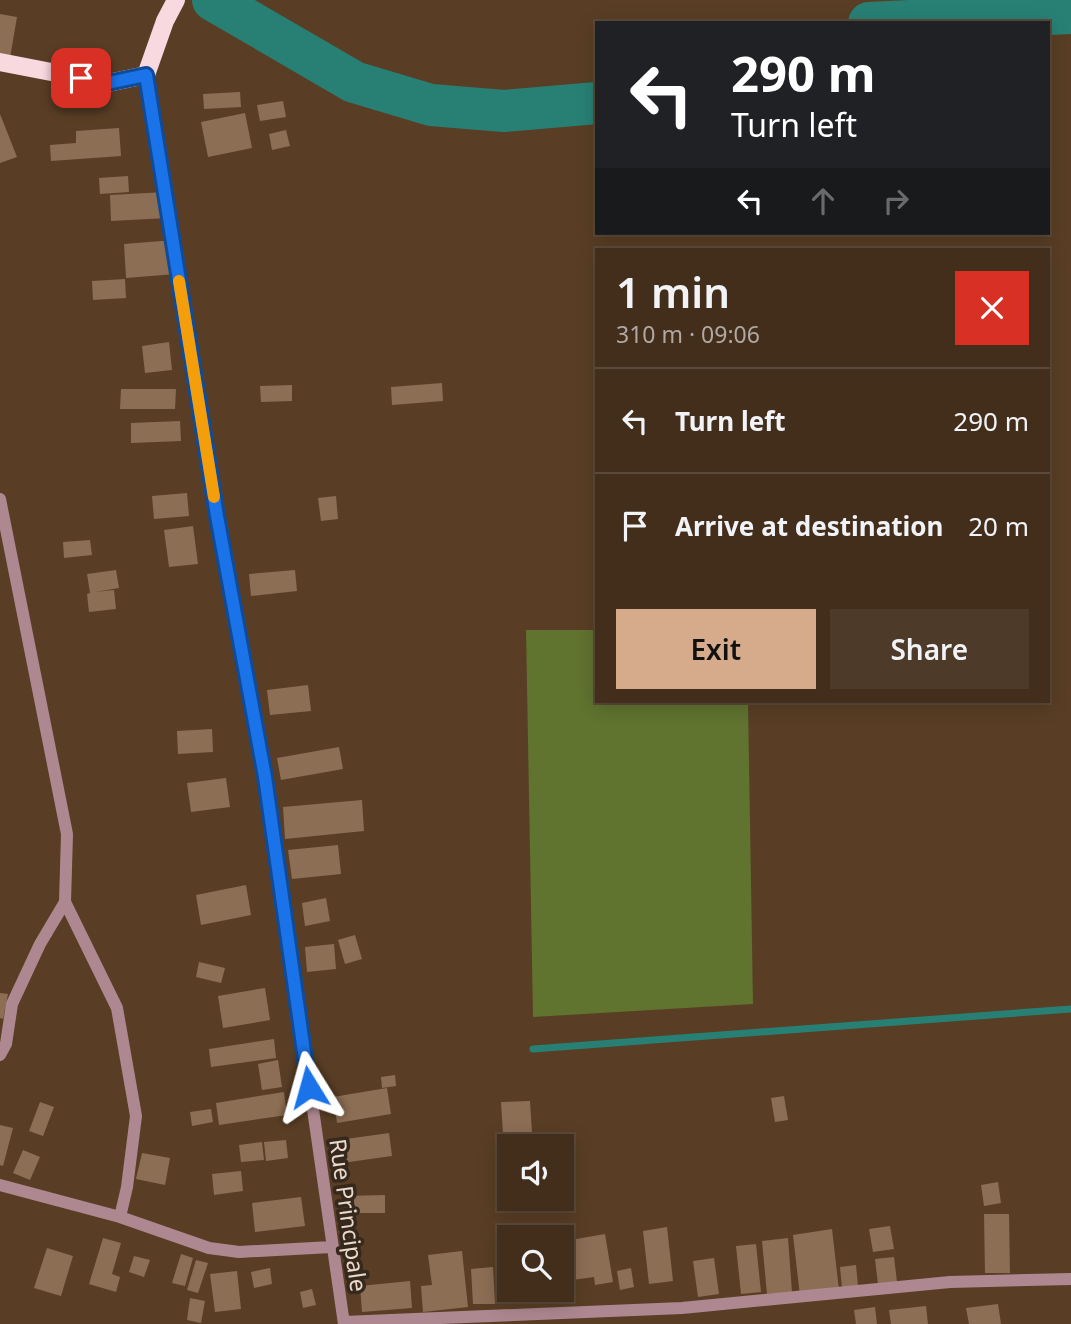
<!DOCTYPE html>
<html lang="en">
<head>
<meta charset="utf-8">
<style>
	body { margin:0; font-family:"Noto Sans",sans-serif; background:#4d3a29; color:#f1f3f6; height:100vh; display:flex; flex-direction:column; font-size:26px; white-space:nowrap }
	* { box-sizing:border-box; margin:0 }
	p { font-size:23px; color:#afa8a3 }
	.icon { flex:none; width:38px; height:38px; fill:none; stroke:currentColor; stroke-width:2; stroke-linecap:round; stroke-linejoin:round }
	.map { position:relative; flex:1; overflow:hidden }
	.details { position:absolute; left:595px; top:248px; width:455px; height:455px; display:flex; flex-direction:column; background:#432e1c; border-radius:0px; box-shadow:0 4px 18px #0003,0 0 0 2px #5b4a3b }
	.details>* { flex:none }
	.hud { position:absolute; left:595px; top:21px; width:455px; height:214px; border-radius:0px; box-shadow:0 4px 18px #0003,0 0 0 2px #5b4a3b; background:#202124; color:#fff; overflow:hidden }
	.tools { position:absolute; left:497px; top:1134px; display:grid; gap:14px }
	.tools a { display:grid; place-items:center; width:77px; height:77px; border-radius:0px; background:#432e1c; box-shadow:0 4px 18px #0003,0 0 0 2px #5b4a3b; font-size:35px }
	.pin { position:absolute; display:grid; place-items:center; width:60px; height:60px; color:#fff; margin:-30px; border-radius:14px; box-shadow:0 4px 10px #0006 }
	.me { position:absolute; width:77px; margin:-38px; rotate:352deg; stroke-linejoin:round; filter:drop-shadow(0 0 5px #0008) }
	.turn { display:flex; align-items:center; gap:24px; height:147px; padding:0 21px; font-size:32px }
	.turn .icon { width:91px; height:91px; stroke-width:2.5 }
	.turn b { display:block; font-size:49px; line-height:60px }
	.lanes { display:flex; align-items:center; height:66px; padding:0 21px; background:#0003; justify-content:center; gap:35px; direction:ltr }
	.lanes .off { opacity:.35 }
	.round { display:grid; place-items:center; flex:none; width:74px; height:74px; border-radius:0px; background:#4d3a29 }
	.summary { display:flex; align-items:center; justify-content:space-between; height:119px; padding:0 21px }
	h1 { font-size:42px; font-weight:600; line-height:52px }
	.action { display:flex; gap:14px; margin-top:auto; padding:14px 21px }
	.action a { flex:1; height:80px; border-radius:0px; background:#d6ab8b; color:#111; font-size:28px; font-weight:600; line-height:80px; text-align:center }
	.action a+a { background:#4d3a29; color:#f1f3f6 }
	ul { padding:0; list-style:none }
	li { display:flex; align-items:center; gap:21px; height:105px; padding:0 21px; border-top:2px solid #5b4a3b }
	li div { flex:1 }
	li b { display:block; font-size:26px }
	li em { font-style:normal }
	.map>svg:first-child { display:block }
</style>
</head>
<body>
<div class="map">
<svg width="1071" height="1324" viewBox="0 0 1071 1324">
	<rect width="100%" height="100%" fill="#593e25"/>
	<path fill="#60732f" d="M526 630H597V702H748L753 1004 533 1017Z"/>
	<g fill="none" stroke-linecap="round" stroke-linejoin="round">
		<path stroke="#288074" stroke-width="7" d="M533 1049 1071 1009"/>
		<path stroke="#288074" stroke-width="42" d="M213 0 354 82 431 105 504 111 597 103
			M869 23 1071 13"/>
	</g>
	<path fill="#8c6e54" d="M0 14 17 17 10 58 0 57Z
		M240 92 241 107 204 109 203 94Z
		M283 101 286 117 260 121 257 105Z
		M245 113 252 148 208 157 201 122Z
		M0 114 17 157 0 163Z
		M119 128 121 156 51 161 50 145 76 143V131Z
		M286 130 290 146 272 150 269 134Z
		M128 176 129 192 100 194 99 178Z
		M166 192 167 218 111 221 110 195Z
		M174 240 176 274 126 278 124 244Z
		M125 279 126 298 93 300 92 281Z
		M169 342 172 370 145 373 142 346Z
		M442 383 443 401 392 405 391 387Z
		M292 385V401L261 402 260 386Z
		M121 389H176L175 409H120Z
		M180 421 181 441 131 443V423Z
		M187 493 189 516 154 519 152 496Z
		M336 496 338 519 321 521 318 498Z
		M193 526 198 564 169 567 164 530Z
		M90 540 92 555 64 558 63 542Z
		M116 570 119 588 95 592 114 590 116 609 89 612 87 594 90 593 87 574Z
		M295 570 297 591 251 596 249 574Z
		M308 685 311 711 270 715 267 690Z
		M212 729 213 752 178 754 177 731Z
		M339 747 343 769 281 780 277 758Z
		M226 778 230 807 191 812 187 783Z
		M362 800 364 831 285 839 283 807Z
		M338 845 341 874 292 879 288 850Z
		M246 885 251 915 201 925 196 895Z
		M326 898 330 921 305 926 302 903Z
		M355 935 362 959 345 964 338 940Z
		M334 944 336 969 307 972 305 947Z
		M199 962 225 968 221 983 196 977Z
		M265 988 270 1020 223 1028 218 996Z
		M0 993 8 994 3 1019 0 1018Z
		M274 1039 276 1058 211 1067 209 1049Z
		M278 1060 282 1087 262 1090 258 1064Z
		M395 1075 396 1086 382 1088 381 1077Z
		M387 1088 391 1114 337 1123 333 1097Z
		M284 1092 287 1115 219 1125 216 1103Z
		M784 1096 788 1120 775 1122 771 1098Z
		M530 1101 532 1133 503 1134 501 1102Z
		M40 1102 54 1107 43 1136 29 1131Z
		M211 1109 213 1122 192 1126 190 1112Z
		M0 1125 13 1128 3 1166 0 1165Z
		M389 1133 392 1156 342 1163 339 1140Z
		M286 1140 288 1158 266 1161 264 1142Z
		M262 1142 264 1160 241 1162 239 1145Z
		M23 1150 40 1157 30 1180 13 1173Z
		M142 1153 170 1158 165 1185 136 1179Z
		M241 1171 243 1191 214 1195 212 1174Z
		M998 1182 1001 1203 984 1206 981 1185Z
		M385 1195V1213H346L345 1196Z
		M301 1197 305 1226 255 1232 252 1203Z
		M984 1214H1009L1010 1273H985Z
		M890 1226 894 1249 873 1252 869 1229Z
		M667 1227 673 1281 649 1284 643 1231Z
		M832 1229 839 1290 800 1296 793 1235Z
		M605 1234 613 1282 595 1285 594 1277 572 1280 565 1241Z
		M103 1238 121 1243 112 1274 120 1277 116 1292 89 1284Z
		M788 1238 792 1292 767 1294 762 1241Z
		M756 1244 761 1292 741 1294 736 1246Z
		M47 1248 73 1256 61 1296 34 1288Z
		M462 1251 468 1307 423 1312 421 1286 432 1285 428 1255Z
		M181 1254 193 1258 185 1286 172 1283Z
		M134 1256 150 1260 144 1277 129 1272Z
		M894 1257 897 1282 878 1284 875 1259Z
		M714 1258 719 1294 698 1297 693 1261Z
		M196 1260 208 1263 198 1293 187 1290Z
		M856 1265 858 1286 842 1288 840 1267Z
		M493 1267 495 1304H473L471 1269Z
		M270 1268 272 1284 254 1288 251 1272Z
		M631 1268 634 1287 620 1290 617 1271Z
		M237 1271 241 1309 215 1312 210 1274Z
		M410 1281 412 1308 362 1312 360 1286Z
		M312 1289 316 1305 303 1308 300 1292Z
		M190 1298 205 1301 201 1323 187 1320Z
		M998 1304 1001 1324H969L966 1308Z
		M926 1306 928 1324H891L889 1310Z
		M875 1307 877 1324H856L854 1310Z"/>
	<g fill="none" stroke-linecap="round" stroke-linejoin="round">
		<path stroke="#ae8891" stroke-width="12" d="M146 75 217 516 265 777 344 1324
			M0 499 67 834 65 902 40 944 12 1004 6 1044 0 1055
			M65 902 117 1008 136 1116 127 1187 120 1217
			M0 1185 120 1217 209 1248 239 1252 331 1247
			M344 1322 682 1308 950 1282 1071 1279"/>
		<path stroke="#f8d9e0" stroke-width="18" d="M0 62 108 83 146 75 165 21 176 0"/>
	</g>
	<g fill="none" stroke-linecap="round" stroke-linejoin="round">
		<g stroke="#114b97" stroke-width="18">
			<path id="route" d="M81 78 108 83 146 75 217 516 265 777 309 1087"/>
		</g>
		<use href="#route" stroke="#1a73e8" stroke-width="12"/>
		<path stroke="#f59e0b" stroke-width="12" d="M179 281 214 497"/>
	</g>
	<g text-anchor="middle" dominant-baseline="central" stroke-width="7" stroke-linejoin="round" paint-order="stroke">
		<g font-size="23" fill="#ebdacb" stroke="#35281d">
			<text transform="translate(349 1215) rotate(82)">Rue Principale</text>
		</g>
	</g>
</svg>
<div class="tools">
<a><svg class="icon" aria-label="sound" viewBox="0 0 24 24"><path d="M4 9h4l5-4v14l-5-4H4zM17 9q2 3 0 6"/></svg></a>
<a><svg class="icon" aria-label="search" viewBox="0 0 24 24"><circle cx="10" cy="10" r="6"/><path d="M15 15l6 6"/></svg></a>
</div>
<div class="pin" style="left:81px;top:78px;background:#d93025"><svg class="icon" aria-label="arrive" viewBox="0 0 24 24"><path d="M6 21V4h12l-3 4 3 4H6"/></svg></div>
<svg class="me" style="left:309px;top:1087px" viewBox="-20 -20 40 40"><path d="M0-17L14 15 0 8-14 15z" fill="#1a73e8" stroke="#fff" stroke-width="4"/></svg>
<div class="hud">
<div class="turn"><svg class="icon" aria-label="left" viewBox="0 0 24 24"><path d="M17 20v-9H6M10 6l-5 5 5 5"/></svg><div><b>290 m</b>Turn left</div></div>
<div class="lanes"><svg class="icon" aria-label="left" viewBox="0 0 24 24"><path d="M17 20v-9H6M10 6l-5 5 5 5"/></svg><svg class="icon off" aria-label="ahead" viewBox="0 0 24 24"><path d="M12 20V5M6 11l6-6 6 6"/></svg><svg class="icon off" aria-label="right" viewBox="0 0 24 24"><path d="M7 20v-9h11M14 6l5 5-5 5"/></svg></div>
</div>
<section class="details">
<div class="summary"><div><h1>1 min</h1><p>310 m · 09:06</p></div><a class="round" style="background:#d93025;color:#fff"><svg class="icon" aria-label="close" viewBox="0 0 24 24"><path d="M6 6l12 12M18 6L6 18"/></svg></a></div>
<ul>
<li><svg class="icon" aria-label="left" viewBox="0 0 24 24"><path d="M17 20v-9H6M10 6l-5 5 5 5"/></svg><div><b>Turn left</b></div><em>290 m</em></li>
<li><svg class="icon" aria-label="arrive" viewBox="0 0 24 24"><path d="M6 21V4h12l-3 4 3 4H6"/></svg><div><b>Arrive at destination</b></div><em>20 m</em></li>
</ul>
<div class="action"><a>Exit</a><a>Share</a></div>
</section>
</div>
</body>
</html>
